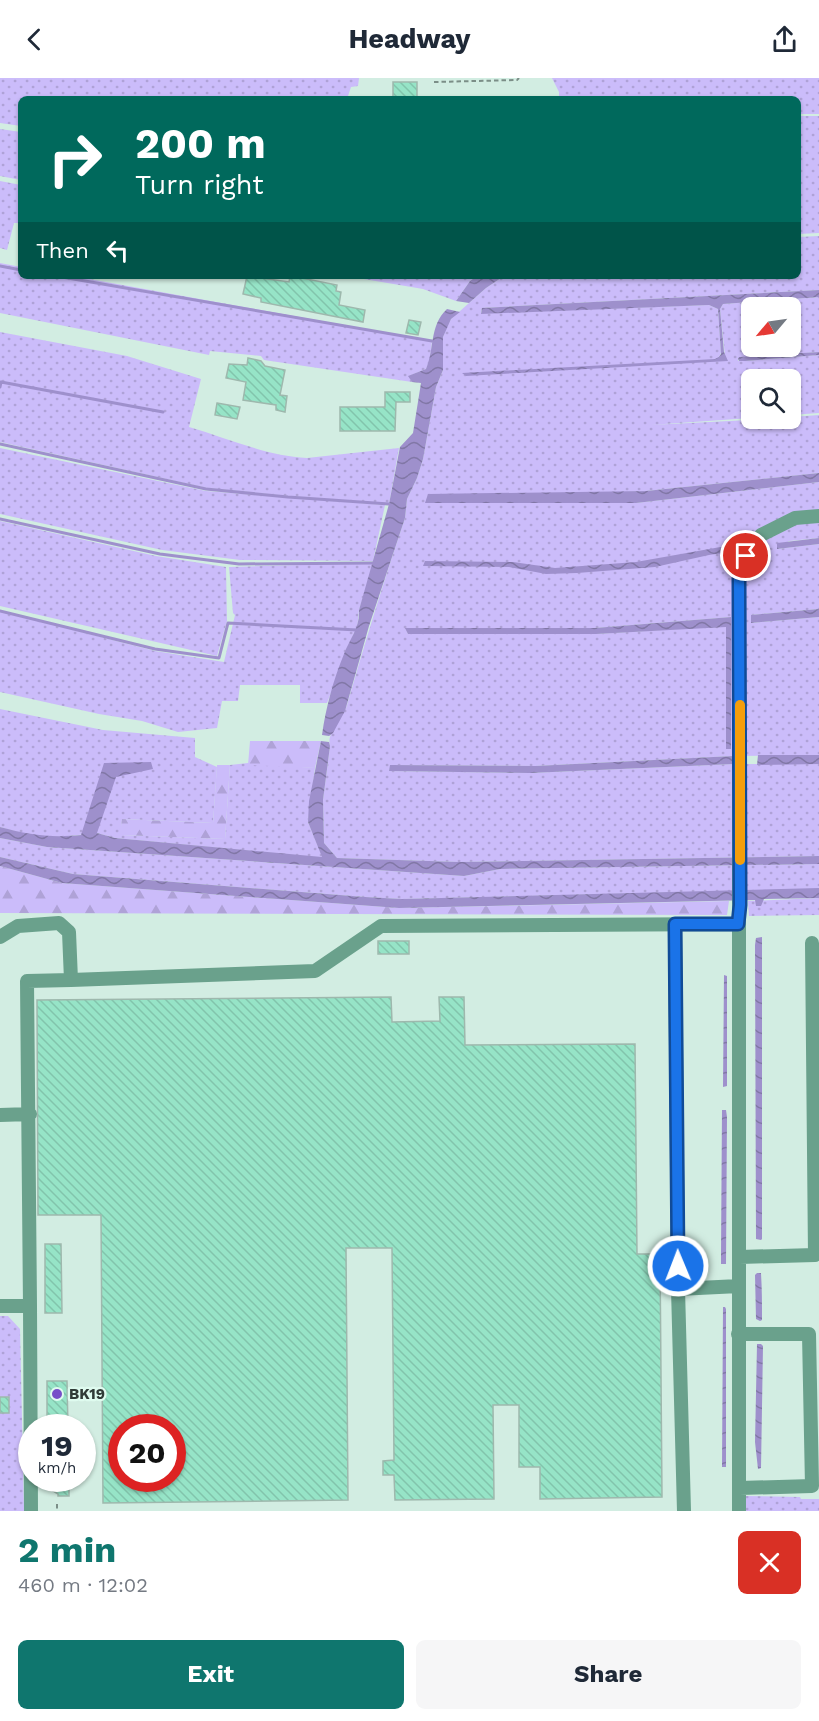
<!DOCTYPE html>
<html lang="en">
<head>
<meta charset="utf-8">
<style>
	body { margin:0; font-family:"Work Sans",sans-serif; background:#f6f6f7; color:#1f2937; height:100vh; display:flex; flex-direction:column; font-size:22px; white-space:nowrap }
	* { box-sizing:border-box; margin:0 }
	p { font-size:20px; color:#747a83 }
	.icon { flex:none; width:33px; height:33px; fill:none; stroke:currentColor; stroke-width:2; stroke-linecap:round; stroke-linejoin:round }
	.map { position:relative; height:1433px; overflow:hidden }
	.panel { display:flex; flex-direction:column; background:#fff; flex:1 }
	.panel>* { flex:none }
	.hud { position:absolute; left:18px; top:18px; width:783px; height:183px; border-radius:9px; box-shadow:0 2px 4px #0004; background:#00695c; color:#fff; overflow:hidden }
	.needle { width:39px; rotate:241deg }
	.controls { position:absolute; left:741px; top:219px; display:grid; gap:12px }
	.controls a { display:grid; place-items:center; width:60px; height:60px; border-radius:9px; background:#fff; box-shadow:0 2px 4px #0004; font-size:30px }
	.speed { position:absolute; left:18px; top:1336px; display:flex; gap:12px; font-size:30px; font-weight:700; text-align:center }
	.speed>* { display:grid; place-content:center; width:78px; height:78px; border-radius:50%; background:#fff; box-shadow:0 2px 4px #0004; line-height:1 }
	.speed small { font-size:15px; font-weight:400 }
	.speed .limit { border:9px solid #d22; background:#fff; color:#111 }
	.pin { position:absolute; display:grid; place-items:center; width:51px; height:51px; color:#fff; margin:-26px; border:3px solid #fff; border-radius:50%; box-shadow:0 2px 6px #0007 }
	.me { position:absolute; width:66px; margin:-33px; rotate:359deg; stroke-linejoin:round; filter:drop-shadow(0 0 4px #0008) }
	.turn { display:flex; align-items:center; gap:21px; height:126px; padding:0 18px; font-size:27px }
	.turn .icon { width:78px; height:78px; stroke-width:2.5 }
	.turn b { display:block; font-size:42px; line-height:51px }
	.then { display:flex; align-items:center; height:57px; padding:0 18px; background:#0003; gap:12px; font-size:22px }
	.round { display:grid; place-items:center; flex:none; width:63px; height:63px; border-radius:9px; background:#f6f6f7 }
	.summary { display:flex; align-items:center; justify-content:space-between; height:102px; padding:0 18px }
	h1 { font-size:36px; font-weight:700; line-height:45px; color:#0f766e }
	.primary-button { display:flex; gap:12px; margin-top:auto; padding:12px 18px }
	.primary-button a { flex:1; height:69px; border-radius:9px; background:#0f766e; color:#fff; font-size:24px; font-weight:700; line-height:69px; text-align:center }
	.primary-button a+a { background:#f6f6f7; color:#1f2937 }
	header { display:flex; justify-content:space-between; align-items:center; height:78px; padding:0 18px; background:#fff; font-size:27px; font-weight:700 }
	.map>svg:first-child { display:block }
</style>
</head>
<body>
<header><svg class="icon" aria-label="back" viewBox="0 0 24 24"><path d="M15 5l-7 7 7 7"/></svg>Headway<svg class="icon" aria-label="share" viewBox="0 0 24 24"><path d="M12 15V3M7 8l5-5 5 5M5 13v7h14v-7"/></svg></header>
<div class="map">
<svg width="819" height="1433" viewBox="0 0 819 1433">
	<defs>
		<pattern id="grass-dots" width="8" height="8" patternUnits="userSpaceOnUse" patternTransform="scale(1.5)"><rect width="8" height="8" fill="#cbbcfa"/><path d="M2 2h.1M6 6h.1" fill="none" stroke="#afa2d7" stroke-width="1.8" stroke-linecap="round"/></pattern>
		<pattern id="forest-firs" width="22" height="20" patternUnits="userSpaceOnUse" patternTransform="scale(1.5)"><rect width="22" height="20" fill="#cbbcfa"/><path d="M5 1l3.5 6h-7zM16 11l3.5 6h-7z" fill="#afa2d7"/></pattern>
		<pattern id="water-waves" width="16" height="10" patternUnits="userSpaceOnUse" patternTransform="scale(1.5)"><rect width="16" height="10" fill="#9e90cc"/><path d="M0 5q4-4 8 0t8 0" fill="none" stroke="#8177a6"/></pattern>
		<pattern id="building-back-hatch" width="6" height="6" patternUnits="userSpaceOnUse" patternTransform="scale(1.5)"><rect width="6" height="6" fill="#96e4c7"/><path d="M-1 5l2 2M0 0l6 6M5-1l2 2" fill="none" stroke="#82c4ac"/></pattern>
	</defs>
	<rect width="100%" height="100%" fill="#d2ede2"/>
	<path fill="url(#grass-dots)" fill-rule="evenodd" d="M0 0H359L358 8 351 9 347 21H21V48L0 45Z
		M552 0H819V36H798V21H559V14Z
		M798 38H819V155L798 156Z
		M0 51 21 54V102L0 98Z
		M0 103 21 107V145H14L7 172 0 170Z
		M819 158V212L482 230 481 235 709 227 718 231 721 274 719 280 725 278 720 231 723 226 819 219V274L738 280V283H745L819 277V335L791 337 790 302H752L751 340 650 347 790 340 791 339 819 337V395L646 413 425 425H636L819 404V460L789 463 777 471 819 466V531L751 537V545L819 539V677L733 678 535 688 391 687 389 693 530 695 734 686H819V778L459 784 337 780 324 765 323 722 330 668C326 655 343 640 347 627 365 564 384 502 405 440L407 421 417 400 423 381 436 309 443 292V259L446 250 451 241 486 210 504 198H798V159ZM752 230H790V268H752ZM731 539V671L726 670V548L596 556H408L406 550H595Z
		M0 185 21 189V198H73L432 263 430 282 426 291 409 298 412 304 264 282 261 278 210 273 209 277 0 235Z
		M346 198H477L470 203 456 223 423 211Z
		M0 254 127 278 201 301 189 349C227 360 267 378 307 380L399 370 389 426 288 418 207 410 0 364Z
		M0 370 206 413 385 427 373 483 240 482 162 472 0 436Z
		M0 443 156 478 226 489 227 543 217 578 0 528Z
		M374 485 359 532 357 552 354 555 327 625H300V607H240L238 623H222L217 650 178 654 142 643 99 636 0 614V533L155 573 224 584 235 537 233 535 229 489Z
		M0 631 103 652 195 660V679L217 689 213 745 122 741 121 757 225 761 230 687 248 685 315 690 308 744 323 780 115 760 97 755 59 759 28 757 0 749Z
		M0 760 47 769 464 798 500 791 819 786V811L402 821 365 819 73 796 0 779Z
		M819 820V837L749 838 748 823Z
		M0 1238H8L20 1251 24 1433H0Z
		M745 1418 800 1419 801 1421H819V1433H745Z"/>
	<path fill="url(#forest-firs)" d="M250 663H321L315 690 248 687Z
		M217 687H230L225 761 120 757 122 741 213 745Z
		M0 788 62 805 399 830 729 823 727 837 0 835Z"/>
	<path fill="url(#water-waves)" d="M477 198H504L486 210 469 225 456 223 470 203Z
		M819 212V219L723 226 720 231 724 274 728 283 466 298 462 295 715 281 719 279 721 276 718 231 709 227 481 236 482 230Z
		M447 231 460 234 451 241 443 259V292L436 309 423 381 417 400 407 421 405 440 369 548 345 633 333 655 329 658 322 657C326 629 333 603 344 576 350 560 360 550 359 532L389 426 400 369 413 355 421 305 412 304 408 298 426 291C435 270 429 248 447 231Z
		M819 274V277L745 283H739L738 281 739 279Z
		M819 395V404L636 425H425L428 416 646 413Z
		M819 460V466L777 471V465Z
		M726 468H735L736 473 709 477 655 489 577 495 546 496 509 489 423 488 425 483 513 484 555 490 636 484Z
		M819 531V539L751 545V537Z
		M731 539V671H726V549L596 556H408L405 550H595Z
		M321 663 329 664 330 668 323 722 324 765 337 780 459 784 819 778V786L500 791 464 798 47 769 0 760V749C29 757 51 760 81 757L104 685 151 684 153 691 116 699 97 755 115 760 322 779 308 744 309 723Z
		M758 677H819V686L757 687Z
		M733 678 734 686 530 695 389 693 390 687 535 688Z
		M0 779 73 796 365 819 402 821 819 810V820L764 821 761 828H756L755 822 399 830 62 805 0 788Z
		M762 859V1161L761 1162 756 1161 755 867 756 860Z
		M724 897 727 898V1008L723 1009Z
		M722 1032H726L727 1039 726 1186H721V1175Z
		M757 1195H761C762 1211 762 1226 762 1242L760 1243 756 1241 755 1197Z
		M723 1229H725L726 1231V1389H722Z
		M757 1266H761L763 1268 761 1390 758 1391 755 1364Z"/>
	<g fill="none" stroke-linecap="round" stroke-linejoin="round">
		<path stroke="#9e90cc" stroke-width="3" d="M0 188 21 192
			M56 198 432 263
			M0 309 1 304 163 334
			M0 366 206 411 288 419 389 426
			M0 441 160 476 239 486 374 485
			M0 533 155 571 219 580 228 545 357 552"/>
	</g>
	<path fill="url(#building-back-hatch)" stroke="#9eb8ad" stroke-width="1.5" fill-rule="evenodd" d="M393 4H417V21H393Z
		M247 198 289 204 290 198H292L337 207 336 213 341 214 339 227 365 232 363 244 261 224V220L243 216Z
		M409 242 421 244 418 257 406 255Z
		M248 280 261 283 265 288 285 292 280 317 287 318 285 334 276 332V327L243 322 246 304 226 300 229 286 247 287Z
		M385 314H410V324H396L395 353H340V329H385Z
		M217 325 240 329 237 341 215 337Z
		M378 863H409V876H378Z
		M391 919 392 944 440 943 439 919H464L465 967 635 966 637 1176H660L662 1419 540 1421V1389H519V1327H493L494 1421 395 1422 394 1397H383V1383L394 1382 392 1170H346L348 1422 103 1425 101 1137H38L37 922ZM122 1350H172V1401H122Z
		M45 1166H61L62 1235H45Z
		M47 1303H67L68 1350H47Z
		M0 1319H9V1335H0Z
		M48 1401H69V1418H58V1416L50 1411Z"/>
	<g fill="none" stroke-linecap="round" stroke-linejoin="round">
		<path stroke="#7b8e87" stroke-width="2" stroke-dasharray="4.5 3" stroke-linecap="butt" d="M434 4 517 2 519 0
			M57 1426V1433"/>
		<path stroke="#6aa18c" stroke-width="14" d="M675 846 678 1211 739 1208
			M0 859 18 848 59 845 69 854 71 902 27 903 30 1228
			M71 902 315 893 381 848 738 846
			M0 1037 30 1036
			M740 1179 815 1177 812 865
			M678 1211 684 1433
			M0 1228H30L31 1433
			M738 1256H809L812 1408 740 1410
			M739 1433V501L746 478 761 457 795 440 819 438"/>
	</g>
	<g fill="none" stroke-linecap="round" stroke-linejoin="round">
		<g stroke="#114b97" stroke-width="15">
			<path id="route" d="M678 1188 675 846H738L740 827 739 501 746 478"/>
		</g>
		<use href="#route" stroke="#1a73e8" stroke-width="10"/>
		<path stroke="#f59e0b" stroke-width="10" d="M740 627V782"/>
	</g>
	<circle fill="#774fc8" stroke="#dffbef" stroke-width="2" cx="57" cy="1316" r="6"/>
	<g text-anchor="middle" dominant-baseline="central" stroke-width="4.5" stroke-linejoin="round" paint-order="stroke">
		<g font-size="15" font-weight="bold" fill="#303b37" stroke="#dffbef" text-anchor="start">
			<text x="69" y="1316">BK19</text>
		</g>
	</g>
</svg>
<div class="controls">
<a><svg class="needle" viewBox="-14 -14 28 28"><path d="M0-13l5 13h-10z" fill="#e53935"/><path d="M0 13l5-13h-10z" fill="#747a83"/></svg></a>
<a><svg class="icon" aria-label="search" viewBox="0 0 24 24"><circle cx="10" cy="10" r="6"/><path d="M15 15l6 6"/></svg></a>
</div>
<div class="speed"><div>19<small>km/h</small></div><div class="limit">20</div></div>
<div class="pin" style="left:746px;top:478px;background:#d93025"><svg class="icon" aria-label="arrive" viewBox="0 0 24 24"><path d="M6 21V4h12l-3 4 3 4H6"/></svg></div>
<svg class="me" style="left:678px;top:1188px" viewBox="-20 -20 40 40"><circle r="17" fill="#1a73e8" stroke="#fff" stroke-width="3"/><path d="M0-11L8 9 0 5-8 9z" fill="#fff"/></svg>
<div class="hud">
<div class="turn"><svg class="icon" aria-label="right" viewBox="0 0 24 24"><path d="M7 20v-9h11M14 6l5 5-5 5"/></svg><div><b>200 m</b>Turn right</div></div>
<div class="then">Then<svg class="icon" aria-label="left" viewBox="0 0 24 24"><path d="M17 20v-9H6M10 6l-5 5 5 5"/></svg></div>
</div>
</div>
<section class="panel">
<div class="summary"><div><h1>2 min</h1><p>460 m · 12:02</p></div><a class="round" style="background:#d93025;color:#fff"><svg class="icon" aria-label="close" viewBox="0 0 24 24"><path d="M6 6l12 12M18 6L6 18"/></svg></a></div>
<div class="primary-button"><a>Exit</a><a>Share</a></div>
</section>
</body>
</html>
